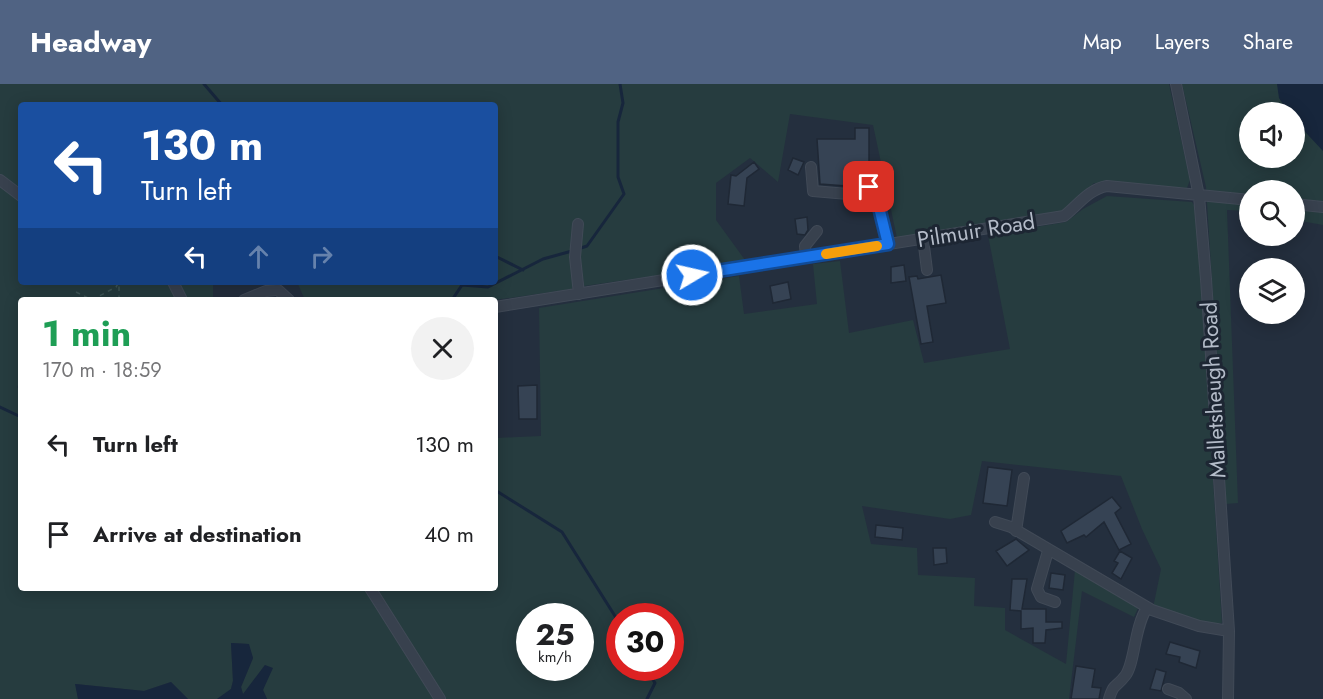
<!DOCTYPE html>
<html lang="en">
<head>
<meta charset="utf-8">
<style>
	body { margin:0; font-family:Jost,sans-serif; background:#f2f2f2; color:#202124; height:100vh; display:flex; flex-direction:column; font-size:22px; white-space:nowrap }
	* { box-sizing:border-box; margin:0 }
	p { font-size:20px; color:#757577 }
	.icon { flex:none; width:33px; height:33px; fill:none; stroke:currentColor; stroke-width:2; stroke-linecap:round; stroke-linejoin:round }
	.map { position:relative; flex:1; overflow:hidden }
	.side { position:absolute; left:18px; top:213px; width:480px; height:294px; display:flex; flex-direction:column; background:#fff; border-radius:6px; box-shadow:0 3px 15px #0003 }
	.side>* { flex:none }
	.guide { position:absolute; left:18px; top:18px; width:480px; height:183px; border-radius:6px; box-shadow:0 3px 15px #0003; background:#1a4fa0; color:#fff; overflow:hidden }
	.buttons { position:absolute; left:1239px; top:18px; display:grid; gap:12px }
	.buttons a { display:grid; place-items:center; width:66px; height:66px; border-radius:50%; background:#fff; box-shadow:0 3px 15px #0003; font-size:30px }
	.speed { position:absolute; left:516px; top:519px; display:flex; gap:12px; font-size:30px; font-weight:700; text-align:center }
	.speed>* { display:grid; place-content:center; width:78px; height:78px; border-radius:50%; background:#fff; box-shadow:0 3px 15px #0003; line-height:1 }
	.speed small { font-size:15px; font-weight:400 }
	.speed .limit { border:9px solid #d22; background:#fff; color:#111 }
	.pin { position:absolute; display:grid; place-items:center; width:51px; height:51px; color:#fff; margin:-26px; border-radius:12px; box-shadow:0 3px 9px #0006 }
	.me { position:absolute; width:66px; margin:-33px; rotate:81deg; stroke-linejoin:round; filter:drop-shadow(0 0 4px #0008) }
	.turn { display:flex; align-items:center; gap:21px; height:126px; padding:0 24px; font-size:27px }
	.turn .icon { width:78px; height:78px; stroke-width:2.5 }
	.turn b { display:block; font-size:42px; line-height:51px }
	.lanes { display:flex; align-items:center; height:57px; padding:0 24px; background:#0003; justify-content:center; gap:30px; direction:ltr }
	.lanes .off { opacity:.35 }
	.round { display:grid; place-items:center; flex:none; width:63px; height:63px; border-radius:32px; background:#f2f2f2 }
	.head { display:flex; align-items:center; justify-content:space-between; height:102px; padding:0 24px }
	h1 { font-size:36px; font-weight:700; line-height:45px; color:#1e9e55 }
	ul { padding:0; list-style:none }
	li { display:flex; align-items:center; gap:18px; height:90px; padding:0 24px }
	li div { flex:1 }
	li b { display:block; font-size:22px }
	li em { font-style:normal }
	header { display:flex; align-items:center; gap:36px; box-sizing:border-box; height:84px; padding:0 30px; background:#506383; color:#fff }
	header strong { font-size:28px }
	nav { display:flex; gap:33px; margin-inline-start:auto; font-size:21px }
	.map>svg:first-child { display:block }
</style>
</head>
<body>
<header>
<strong>Headway</strong>
<nav><a>Map</a><a>Layers</a><a>Share</a></nav>
</header>
<div class="map">
<svg width="1323" height="615" viewBox="0 0 1323 615">
	<rect width="100%" height="100%" fill="#242f3e"/>
	<path fill="#263c3f" fill-rule="evenodd" d="M0 0H1169L1190 96 1187 104 1094 99 1066 126 897 154 873 41 790 30 778 98 750 74 716 99V136L745 176 744 179 584 202 579 160 572 205 495 216H305L297 198H495V21H21V198H166L178 216H21V297L17 303 21 308V504H495V354L541 352 539 224 739 192 744 230 817 220 813 180 840 177 849 249 913 236 924 279 1010 265 988 151 1066 138 1083 125 1107 112 1192 118 1196 124 1222 539 1205 540 1153 524 1161 485 1142 445 1121 392 982 377 971 431 950 435 862 422 871 460 917 464 918 491 975 494 974 522 1005 524V546L1066 580 1075 486 1139 522 1134 533 1082 507 1069 615H267L263 606 265 581 243 611 241 603 253 574 248 560 231 559 233 597 231 605 217 615H188L171 598 144 607 76 600 78 615H0ZM530 532H580V584H530ZM620 532H670V584H620Z
		M1182 0H1323V141L1295 136 1294 106H1250L1249 127 1227 126 1238 419 1226 420 1206 103ZM1250 28H1294V74H1250Z
		M175 198H213V215L184 216Z"/>
	<path fill="#17263c" d="M1277 0H1323V67L1295 37 1294 28H1288L1279 14Z
		M231 559 249 560 253 574 241 603 243 610 265 581 273 584 263 606 267 615H217L231 605 233 597Z
		M171 598 188 615H78L75 600 144 607Z"/>
	<g fill="none" stroke-linecap="round" stroke-linejoin="round">
		<path stroke="#17263c" stroke-width="3" d="M204 0 222 21
			M578 165 587 162 624 110 618 93V38L623 19 620 0
			M495 172 523 186
			M452 216 462 201 488 203 543 175 572 167
			M0 323 21 333
			M495 406 562 448 620 540
			M646 584 655 599 647 615"/>
	</g>
	<path fill="#364354" stroke="#1f2835" stroke-width="1.5" d="M855 44H869V95H848L847 102 820 100 817 55H855Z
		M793 74 804 78 798 91 788 86Z
		M754 78 759 85 747 94 744 122 728 120 731 91 736 92Z
		M807 133 808 146 805 151 797 150 795 135Z
		M904 181 906 197 891 199V183Z
		M941 191 946 219 927 222 933 258 921 260 909 193 917 192 918 195Z
		M788 198 791 215 773 219 770 202Z
		M537 301V335H519L518 302Z
		M988 383 1012 386 1007 422 983 419Z
		M1112 413 1121 424 1115 429 1131 460 1119 466 1104 438 1086 453 1084 451 1067 459 1061 447Z
		M876 441 903 444 902 456 875 453Z
		M1016 455 1029 466 1007 482 996 467Z
		M933 464H946L947 479 934 481Z
		M1120 467 1132 474 1121 495 1112 489 1118 479 1114 477Z
		M1051 489 1065 491 1063 506 1049 504Z
		M1012 495H1027L1022 525H1046V538H1062V544L1046 546 1045 559H1033V544L1021 545V527L1010 526Z
		M1170 558 1200 567 1196 584 1179 578 1180 573 1166 570Z
		M1076 582 1095 585 1092 603 1101 604 1099 615H1071Z
		M1156 585 1166 588 1161 607 1150 605Z"/>
	<g fill="none" stroke-linecap="round" stroke-linejoin="round">
		<g stroke="#414a57" stroke-width="12">
			<path id="minor" d="M1176 0 1199 112 1206 195 1229 547 1228 615
				M811 83 813 107 848 110 869 103 876 111 888 160
				M0 96 21 112
				M1294 120 1323 123
				M578 140 575 173 579 210
				M923 154 927 186
				M806 173 805 162 817 147
				M173 198 182 216
				M244 216 266 207 278 206 289 216
				M495 223 1064 132C1078 121 1089 105 1107 102L1250 116
				M995 438 1011 443 1152 526 1199 542 1229 547
				M1016 447 1024 394
				M1048 467 1037 505 1041 513 1055 518
				M370 504 440 615
				M1168 605 1179 609 1186 615
				M1109 615C1114 598 1116 604 1125 592 1135 580 1134 543 1147 524"/>
		</g>
		<path stroke="#3f5557" stroke-width="1.5" stroke-dasharray="4.5 4.5" stroke-linecap="butt" d="M76 208 92 216
			M92 216 116 203 119 198
			M119 216V199"/>
		<use href="#minor" stroke="#38414e" stroke-width="10"/>
	</g>
	<g fill="none" stroke-linecap="round" stroke-linejoin="round">
		<g stroke="#114b97" stroke-width="15">
			<path id="route" d="M692 191 888 160 876 111 869 103"/>
		</g>
		<use href="#route" stroke="#1a73e8" stroke-width="10"/>
		<path stroke="#f59e0b" stroke-width="10" d="M826 170 877 162"/>
	</g>
	<g text-anchor="middle" dominant-baseline="central" stroke-width="6" stroke-linejoin="round" paint-order="stroke">
		<g font-size="22" fill="#b4bcc9" stroke="#1d2633">
			<text transform="translate(976 146) rotate(-9)">Pilmuir Road</text>
			<text transform="translate(1213 306) rotate(-93)">Malletsheugh Road</text>
		</g>
	</g>
</svg>
<div class="buttons">
<a><svg class="icon" aria-label="sound" viewBox="0 0 24 24"><path d="M4 9h4l5-4v14l-5-4H4zM17 9q2 3 0 6"/></svg></a>
<a><svg class="icon" aria-label="search" viewBox="0 0 24 24"><circle cx="10" cy="10" r="6"/><path d="M15 15l6 6"/></svg></a>
<a><svg class="icon" aria-label="layers" viewBox="0 0 24 24"><path d="M12 4l9 5-9 5-9-5zM3 14l9 5 9-5"/></svg></a>
</div>
<div class="speed"><div>25<small>km/h</small></div><div class="limit">30</div></div>
<div class="pin" style="left:869px;top:103px;background:#d93025"><svg class="icon" aria-label="arrive" viewBox="0 0 24 24"><path d="M6 21V4h12l-3 4 3 4H6"/></svg></div>
<svg class="me" style="left:692px;top:191px" viewBox="-20 -20 40 40"><circle r="17" fill="#1a73e8" stroke="#fff" stroke-width="3"/><path d="M0-11L8 9 0 5-8 9z" fill="#fff"/></svg>
<div class="guide">
<div class="turn"><svg class="icon" aria-label="left" viewBox="0 0 24 24"><path d="M17 20v-9H6M10 6l-5 5 5 5"/></svg><div><b>130 m</b>Turn left</div></div>
<div class="lanes"><svg class="icon" aria-label="left" viewBox="0 0 24 24"><path d="M17 20v-9H6M10 6l-5 5 5 5"/></svg><svg class="icon off" aria-label="ahead" viewBox="0 0 24 24"><path d="M12 20V5M6 11l6-6 6 6"/></svg><svg class="icon off" aria-label="right" viewBox="0 0 24 24"><path d="M7 20v-9h11M14 6l5 5-5 5"/></svg></div>
</div>
<section class="side">
<div class="head"><div><h1>1 min</h1><p>170 m · 18:59</p></div><a class="round"><svg class="icon" aria-label="close" viewBox="0 0 24 24"><path d="M6 6l12 12M18 6L6 18"/></svg></a></div>
<ul>
<li><svg class="icon" aria-label="left" viewBox="0 0 24 24"><path d="M17 20v-9H6M10 6l-5 5 5 5"/></svg><div><b>Turn left</b></div><em>130 m</em></li>
<li><svg class="icon" aria-label="arrive" viewBox="0 0 24 24"><path d="M6 21V4h12l-3 4 3 4H6"/></svg><div><b>Arrive at destination</b></div><em>40 m</em></li>
</ul>
</section>
</div>
</body>
</html>
